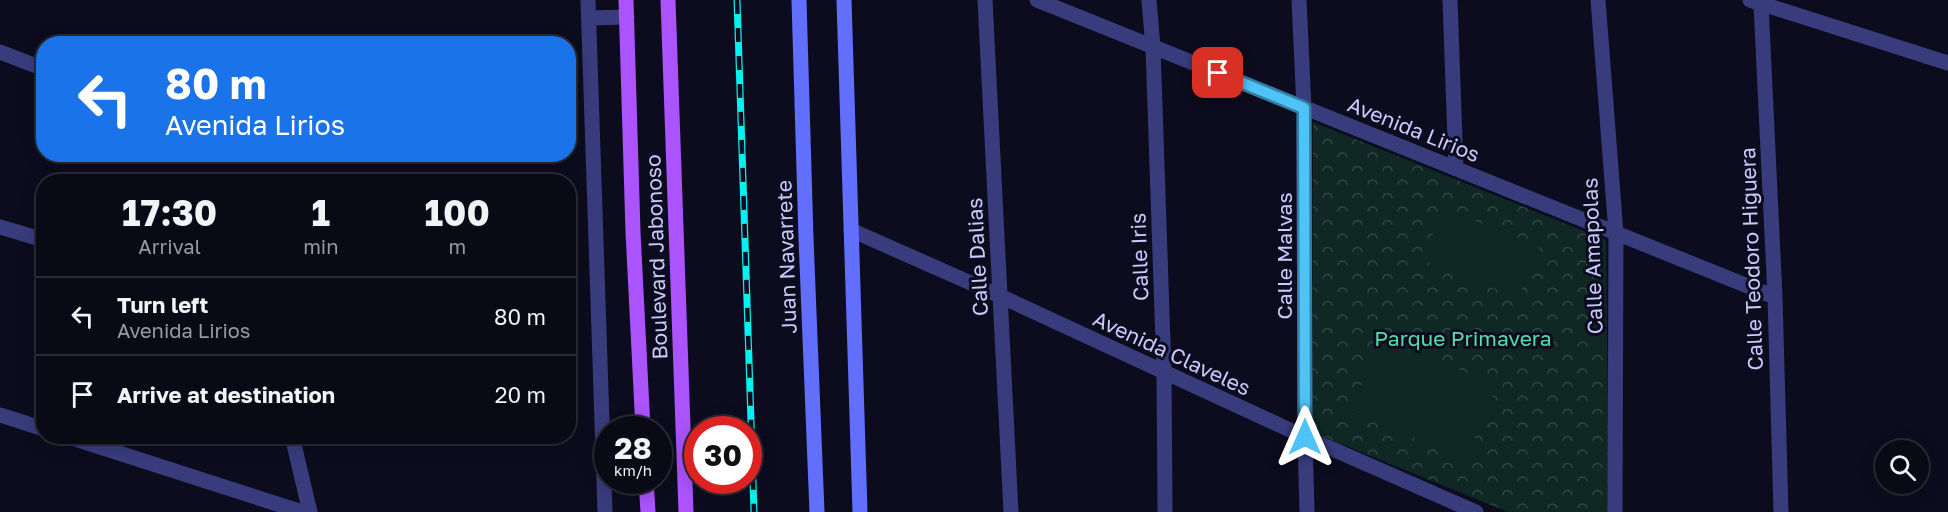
<!DOCTYPE html>
<html lang="en">
<head>
<meta charset="utf-8">
<style>
	body { margin:0; font-family:"Golos Text",sans-serif; background:#181723; color:#f1f3f6; height:100vh; display:flex; flex-direction:column; font-size:22px; white-space:nowrap }
	* { box-sizing:border-box; margin:0 }
	p { font-size:20px; color:#999aa1 }
	.icon { flex:none; width:33px; height:33px; fill:none; stroke:currentColor; stroke-width:2; stroke-linecap:round; stroke-linejoin:round }
	.map { position:relative; flex:1; overflow:hidden }
	.side { position:absolute; left:36px; top:174px; width:540px; height:270px; display:flex; flex-direction:column; background:#0a0916; border-radius:24px; box-shadow:0 3px 15px #0003,0 0 0 2px #2a2a35 }
	.side>* { flex:none }
	.guide { position:absolute; left:36px; top:36px; width:540px; height:126px; border-radius:24px; box-shadow:0 3px 15px #0003,0 0 0 2px #2a2a35; background:#1a73e8; color:#fff; overflow:hidden }
	.buttons { position:absolute; left:1875px; top:440px; display:grid; gap:12px }
	.buttons a { display:grid; place-items:center; width:54px; height:54px; border-radius:50%; background:#0a0916; box-shadow:0 3px 15px #0003,0 0 0 2px #2a2a35; font-size:30px }
	.speed { position:absolute; left:594px; top:416px; display:flex; gap:12px; font-size:30px; font-weight:700; text-align:center }
	.speed>* { display:grid; place-content:center; width:78px; height:78px; border-radius:50%; background:#0a0916; box-shadow:0 3px 15px #0003,0 0 0 2px #2a2a35; line-height:1 }
	.speed small { font-size:15px; font-weight:400 }
	.speed .limit { border:9px solid #d22; background:#fff; color:#111 }
	.pin { position:absolute; display:grid; place-items:center; width:51px; height:51px; color:#fff; margin:-26px; border-radius:12px; box-shadow:0 3px 9px #0006 }
	.me { position:absolute; width:66px; margin:-33px; rotate:0deg; stroke-linejoin:round; filter:drop-shadow(0 0 4px #0008) }
	.turn { display:flex; align-items:center; gap:21px; height:126px; padding:0 30px; font-size:27px }
	.turn .icon { width:78px; height:78px; stroke-width:2.5 }
	.turn b { display:block; font-size:42px; line-height:51px }
	.eta { display:flex; justify-content:space-evenly; align-items:center; height:102px; text-align:center }
	.eta b { font-size:36px; font-weight:700; line-height:42px }
	ul { padding:0; list-style:none }
	li { display:flex; align-items:center; gap:18px; height:78px; padding:0 30px; border-top:2px solid #2a2a35 }
	li div { flex:1 }
	li b { display:block; font-size:22px }
	li em { font-style:normal }
	.map>svg:first-child { display:block }
</style>
</head>
<body>
<div class="map">
<svg width="1948" height="512" viewBox="0 0 1948 512">
	<defs>
		<pattern id="park-crowns" width="20" height="18" patternUnits="userSpaceOnUse" patternTransform="scale(1.5)"><rect width="20" height="18" fill="#0f2824"/><path d="M2 6a3 3 0 1 1 6 0M12 15a3 3 0 1 1 6 0" fill="none" stroke="#314645"/></pattern>
	</defs>
	<rect width="100%" height="100%" fill="#0d0c1e"/>
	<path fill="url(#park-crowns)" d="M1313 122 1606 240 1609 512H1508L1312 432Z"/>
	<path fill="#0f2824" d="M1443 208 1539 246 1518 298 1423 260Z
		M1381 338 1497 385 1466 459 1350 412Z"/>
	<g fill="none" stroke-linecap="round" stroke-linejoin="round">
		<path stroke="#383c7c" stroke-width="15" d="M588 0 605 512
			M985 0 1011 512
			M1037 0 1775 297
			M1149 0 1153 47 1164 372 1165 512
			M1299 0 1304 108 1305 437 1307 512
			M1450 0 1456 169
			M1598 0 1616 233 1615 512
			M1750 0 1948 63
			M1761 4 1775 297 1781 512
			M589 18 627 17
			M0 52 44 69
			M0 227 44 240
			M851 230 1000 296 1305 437 1476 512
			M0 415 44 429
			M66 436 302 512
			M292 436 310 512"/>
		<path stroke="#626ffd" stroke-width="15" d="M799 0 806 238 817 512
			M844 0 860 512"/>
		<path stroke="#ab53fc" stroke-width="15" d="M626 0 633 232 643 429
			M668 0 686 512
			M646 480 648 512"/>
		<g stroke="#03f1ef" stroke-width="7">
			<path id="rail" d="M737 0 754 512"/>
		</g>
		<use href="#rail" stroke="#0d0c1e" stroke-width="4.5" stroke-dasharray="14" stroke-linecap="butt"/>
	</g>
	<g fill="none" stroke-linecap="round" stroke-linejoin="round">
		<g stroke="#337fa1" stroke-width="15">
			<path id="route" d="M1218 73 1304 108 1305 437"/>
		</g>
		<use href="#route" stroke="#4fc3f7" stroke-width="10"/>
	</g>
	<g text-anchor="middle" dominant-baseline="central" stroke-width="6" stroke-linejoin="round" paint-order="stroke">
		<g font-size="21" fill="#cacafe" stroke="#0d0c1e">
			<text transform="translate(1414 129) rotate(22)">Avenida Lirios</text>
			<text transform="translate(1284 256) rotate(-90)">Calle Malvas</text>
			<text transform="translate(1592 256) rotate(-92)">Calle Amapolas</text>
			<text transform="translate(656 257) rotate(-92)">Boulevard Jabonoso</text>
			<text transform="translate(786 257) rotate(-92)">Juan Navarrete</text>
			<text transform="translate(977 257) rotate(-93)">Calle Dalias</text>
			<text transform="translate(1139 257) rotate(-92)">Calle Iris</text>
			<text transform="translate(1751 259) rotate(-92)">Calle Teodoro Higuera</text>
			<text transform="translate(1172 353) rotate(25)">Avenida Claveles</text>
		</g>
		<g font-size="21" fill="#58dcad" stroke="#0d0c1e">
			<text x="1463" y="338">Parque Primavera</text>
		</g>
	</g>
</svg>
<div class="buttons">
<a><svg class="icon" aria-label="search" viewBox="0 0 24 24"><circle cx="10" cy="10" r="6"/><path d="M15 15l6 6"/></svg></a>
</div>
<div class="speed"><div>28<small>km/h</small></div><div class="limit">30</div></div>
<div class="pin" style="left:1218px;top:73px;background:#d93025"><svg class="icon" aria-label="arrive" viewBox="0 0 24 24"><path d="M6 21V4h12l-3 4 3 4H6"/></svg></div>
<svg class="me" style="left:1305px;top:437px" viewBox="-20 -20 40 40"><path d="M0-17L14 15 0 8-14 15z" fill="#4fc3f7" stroke="#fff" stroke-width="4"/></svg>
<div class="guide">
<div class="turn"><svg class="icon" aria-label="left" viewBox="0 0 24 24"><path d="M17 20v-9H6M10 6l-5 5 5 5"/></svg><div><b>80 m</b>Avenida Lirios</div></div>
</div>
<section class="side">
<div class="eta">
<div><b>17:30</b><p>Arrival</p></div>
<div><b>1</b><p>min</p></div>
<div><b>100</b><p>m</p></div>
</div>
<ul>
<li><svg class="icon" aria-label="left" viewBox="0 0 24 24"><path d="M17 20v-9H6M10 6l-5 5 5 5"/></svg><div><b>Turn left</b><p>Avenida Lirios</p></div><em>80 m</em></li>
<li><svg class="icon" aria-label="arrive" viewBox="0 0 24 24"><path d="M6 21V4h12l-3 4 3 4H6"/></svg><div><b>Arrive at destination</b></div><em>20 m</em></li>
</ul>
</section>
</div>
</body>
</html>
